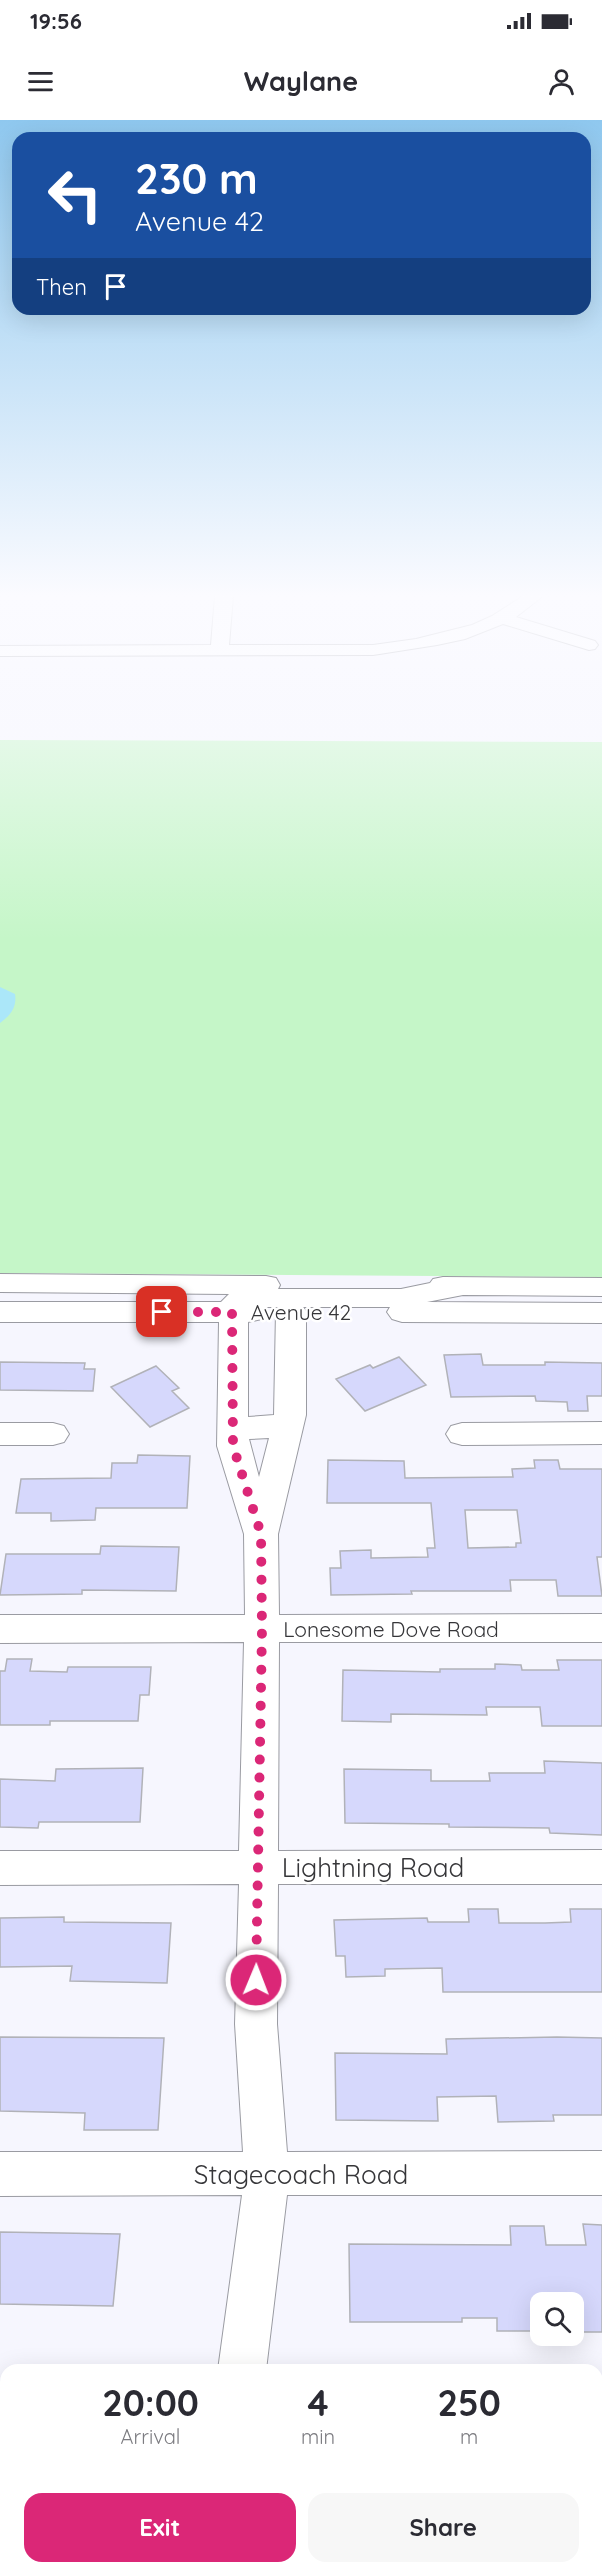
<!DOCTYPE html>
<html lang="en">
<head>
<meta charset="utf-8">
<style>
	body { margin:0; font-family:Quicksand,sans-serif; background:#f7f7f7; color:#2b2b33; height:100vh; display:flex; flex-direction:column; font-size:22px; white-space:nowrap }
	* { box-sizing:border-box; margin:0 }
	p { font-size:20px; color:#7c7c81 }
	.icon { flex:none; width:33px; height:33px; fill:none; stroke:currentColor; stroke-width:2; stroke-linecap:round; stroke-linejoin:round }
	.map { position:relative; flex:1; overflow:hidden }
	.side { position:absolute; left:0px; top:2244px; width:603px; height:210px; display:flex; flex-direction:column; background:#fff; border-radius:18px 18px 0 0; box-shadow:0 6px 24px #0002 }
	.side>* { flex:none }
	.hud { position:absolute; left:12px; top:12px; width:579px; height:183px; border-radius:18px; box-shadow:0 6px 24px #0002; background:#1a4fa0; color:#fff; overflow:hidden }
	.fabs { position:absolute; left:530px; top:2172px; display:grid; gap:12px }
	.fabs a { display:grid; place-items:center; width:54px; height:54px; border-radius:12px; background:#fff; box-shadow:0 6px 24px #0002; font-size:30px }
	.pin { position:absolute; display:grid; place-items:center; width:51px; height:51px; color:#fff; margin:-26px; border-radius:12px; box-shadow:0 3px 9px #0006 }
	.me { position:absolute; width:66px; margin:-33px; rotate:1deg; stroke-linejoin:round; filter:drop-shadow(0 0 4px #0008) }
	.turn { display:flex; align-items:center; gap:21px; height:126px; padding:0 24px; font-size:27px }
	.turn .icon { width:78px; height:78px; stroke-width:2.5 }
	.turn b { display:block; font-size:42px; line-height:51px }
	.then { display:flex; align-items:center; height:57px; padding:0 24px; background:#0003; gap:12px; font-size:22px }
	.eta { display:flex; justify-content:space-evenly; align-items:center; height:102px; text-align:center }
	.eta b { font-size:36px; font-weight:700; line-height:42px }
	.button { display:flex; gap:12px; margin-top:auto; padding:12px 24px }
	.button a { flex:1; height:69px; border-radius:18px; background:#db2777; color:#fff; font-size:24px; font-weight:700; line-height:69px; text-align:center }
	.button a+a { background:#f7f7f7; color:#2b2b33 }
	.status { display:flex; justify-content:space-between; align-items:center; height:42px; padding:0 30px; background:#fff; direction:ltr }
	.status svg { height:16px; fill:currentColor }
	header { display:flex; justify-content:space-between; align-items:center; height:78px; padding:0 24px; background:#fff; font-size:27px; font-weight:700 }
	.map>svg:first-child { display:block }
</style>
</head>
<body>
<div class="status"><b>19:56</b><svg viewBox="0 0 49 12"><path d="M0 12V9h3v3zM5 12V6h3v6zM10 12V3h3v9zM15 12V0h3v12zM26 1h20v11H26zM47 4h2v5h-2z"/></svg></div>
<header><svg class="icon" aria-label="menu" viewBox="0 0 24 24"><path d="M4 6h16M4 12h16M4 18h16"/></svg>Waylane<svg class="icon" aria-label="person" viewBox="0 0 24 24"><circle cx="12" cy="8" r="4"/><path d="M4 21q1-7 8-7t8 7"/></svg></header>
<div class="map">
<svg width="602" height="2454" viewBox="0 0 602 2454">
	<rect width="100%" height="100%" fill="#f6f6fe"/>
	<path fill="#c5f6c8" d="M0 620 602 622V1157L0 1153Z"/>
	<path fill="#abe7f9" d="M0 867 15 874C17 887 11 895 0 903Z"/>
	<path fill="#d6d8fc" stroke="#b1b2b8" stroke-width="1.5" fill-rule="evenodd" d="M481 1234 483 1245H545V1242L602 1243V1276H587L588 1291H568L567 1282 536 1281 535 1276 451 1277 444 1235Z
		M399 1237 426 1265 365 1291 336 1259 370 1245 373 1248Z
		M0 1242 85 1243 84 1249H95L93 1271 0 1270Z
		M156 1246 179 1268 172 1271 189 1288 150 1307 111 1267Z
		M138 1335 190 1336 187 1388H96L95 1400 51 1401V1393H16L21 1359 111 1358 112 1343H137Z
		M328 1340 404 1341 405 1358 513 1357 512 1349 535 1348 534 1340H558L560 1349H602V1437H597L602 1476H558L556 1460H510L511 1471H411L412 1474 331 1475 330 1448H341L340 1431 371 1430V1438L428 1437 427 1428H435L431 1383H327ZM465 1390H517L521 1423H516V1427L468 1428Z
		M101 1426 179 1427 176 1471 82 1470V1474L0 1475 6 1434H100Z
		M7 1539H32L30 1551 67 1552 68 1547H151L149 1575H140L138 1601H50V1605H0V1551H5Z
		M557 1540H602V1606H542L540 1587H486L487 1595 391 1594V1602L342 1601 343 1550 440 1552V1549H495V1544L521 1545 522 1550H559Z
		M544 1641 602 1643V1715L550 1713 549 1708 449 1707V1704L345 1703 344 1649 431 1650V1661H490L489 1653H545Z
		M143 1648 140 1702H39L38 1708 0 1707V1659L55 1661 56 1649Z
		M468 1789H498L499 1803H545L571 1802 570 1789H602V1872H443L442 1848 385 1849V1856L346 1857 345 1836H336L334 1800 427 1798 428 1802H469Z
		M64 1797V1802L171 1803 167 1863 70 1861 72 1846 0 1847V1798Z
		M0 1917 164 1918 158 2010H84L85 1993 0 1991Z
		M557 1917 602 1918V1995H553L554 2001 498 2002 496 1976 437 1977 438 2001 336 2000 335 1933 447 1934 446 1919Z
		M583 2104 602 2105V2212H573V2182H540V2211H497V2198H462V2202H350L349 2124 511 2125 510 2106H544L546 2125H586Z
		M0 2112 120 2114 113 2186 0 2184Z"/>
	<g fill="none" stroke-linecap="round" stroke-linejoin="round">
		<g stroke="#9a9ba2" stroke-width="2">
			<path id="minor" d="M215 476H233L229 525H373L416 519 472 505 492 496 523 476H543L516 497 595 521 598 525 595 529 589 530 503 504 465 519 437 525 373 535 0 536V526L211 525Z
				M0 1154 266 1156 276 1158 280 1165 278 1169H401L430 1163 433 1159 443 1157 602 1158V1176L463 1175 427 1182 602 1183V1203L402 1202 392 1199 387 1192 390 1187H303L306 1191V1295L278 1414 279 1495 602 1494V1522H279L278 1731 602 1730V1764H278L277 1904 287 2032 602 2031V2075H287L266 2250H218L242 2075 0 2076V2032H243L235 1904 239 1764 0 1765V1731H239L244 1522 0 1523V1495H245L244 1414 217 1326 219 1202H0V1182H221L229 1174 0 1172ZM264 1187H279L276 1191 274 1295 248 1297V1202L262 1199 267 1192ZM269 1318 259 1357 249 1319Z
				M602 1302V1324L462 1325 451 1322 446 1314 451 1306 462 1303Z
				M0 1303H53L64 1306 69 1314 64 1322 53 1325H0Z
				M204 2448H254V2454H204Z"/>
		</g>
		<use href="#minor" fill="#fff" fill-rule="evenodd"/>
	</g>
	<linearGradient id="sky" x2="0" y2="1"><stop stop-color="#8fc8ef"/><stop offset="0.58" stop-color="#fbfbff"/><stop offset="1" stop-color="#fbfbff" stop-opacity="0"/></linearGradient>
	<rect width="602" height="820" fill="url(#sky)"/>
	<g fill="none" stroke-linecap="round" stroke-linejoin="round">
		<path stroke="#db2777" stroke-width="10" stroke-dasharray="0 18" d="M162 1192H232L233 1326 261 1414 262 1509 256 1860"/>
	</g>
	<g text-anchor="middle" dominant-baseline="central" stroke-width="5" stroke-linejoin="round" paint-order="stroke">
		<g font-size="21" fill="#363639" stroke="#fff">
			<text x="301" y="1192">Avenue 42</text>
			<text x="391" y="1509">Lonesome Dove Road</text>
		</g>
		<g font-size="26" fill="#363639" stroke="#fff">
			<text x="373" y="1747">Lightning Road</text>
			<text x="301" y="2054">Stagecoach Road</text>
		</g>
	</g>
</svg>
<div class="fabs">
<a><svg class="icon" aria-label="search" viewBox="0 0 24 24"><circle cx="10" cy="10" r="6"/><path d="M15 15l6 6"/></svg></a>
</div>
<div class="pin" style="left:162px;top:1192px;background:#d93025"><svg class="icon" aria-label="arrive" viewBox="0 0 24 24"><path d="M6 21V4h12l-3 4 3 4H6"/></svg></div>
<svg class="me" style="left:256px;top:1860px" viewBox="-20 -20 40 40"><circle r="17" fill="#db2777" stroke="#fff" stroke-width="3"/><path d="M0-11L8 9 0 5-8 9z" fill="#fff"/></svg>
<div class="hud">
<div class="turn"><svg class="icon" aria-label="left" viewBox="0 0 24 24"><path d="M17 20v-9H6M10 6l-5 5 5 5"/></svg><div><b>230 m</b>Avenue 42</div></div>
<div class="then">Then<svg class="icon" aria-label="arrive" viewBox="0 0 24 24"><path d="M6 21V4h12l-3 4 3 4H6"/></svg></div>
</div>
<section class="side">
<div class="eta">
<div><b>20:00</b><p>Arrival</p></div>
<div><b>4</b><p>min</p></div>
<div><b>250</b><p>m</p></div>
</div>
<div class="button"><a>Exit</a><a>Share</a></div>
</section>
</div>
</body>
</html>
